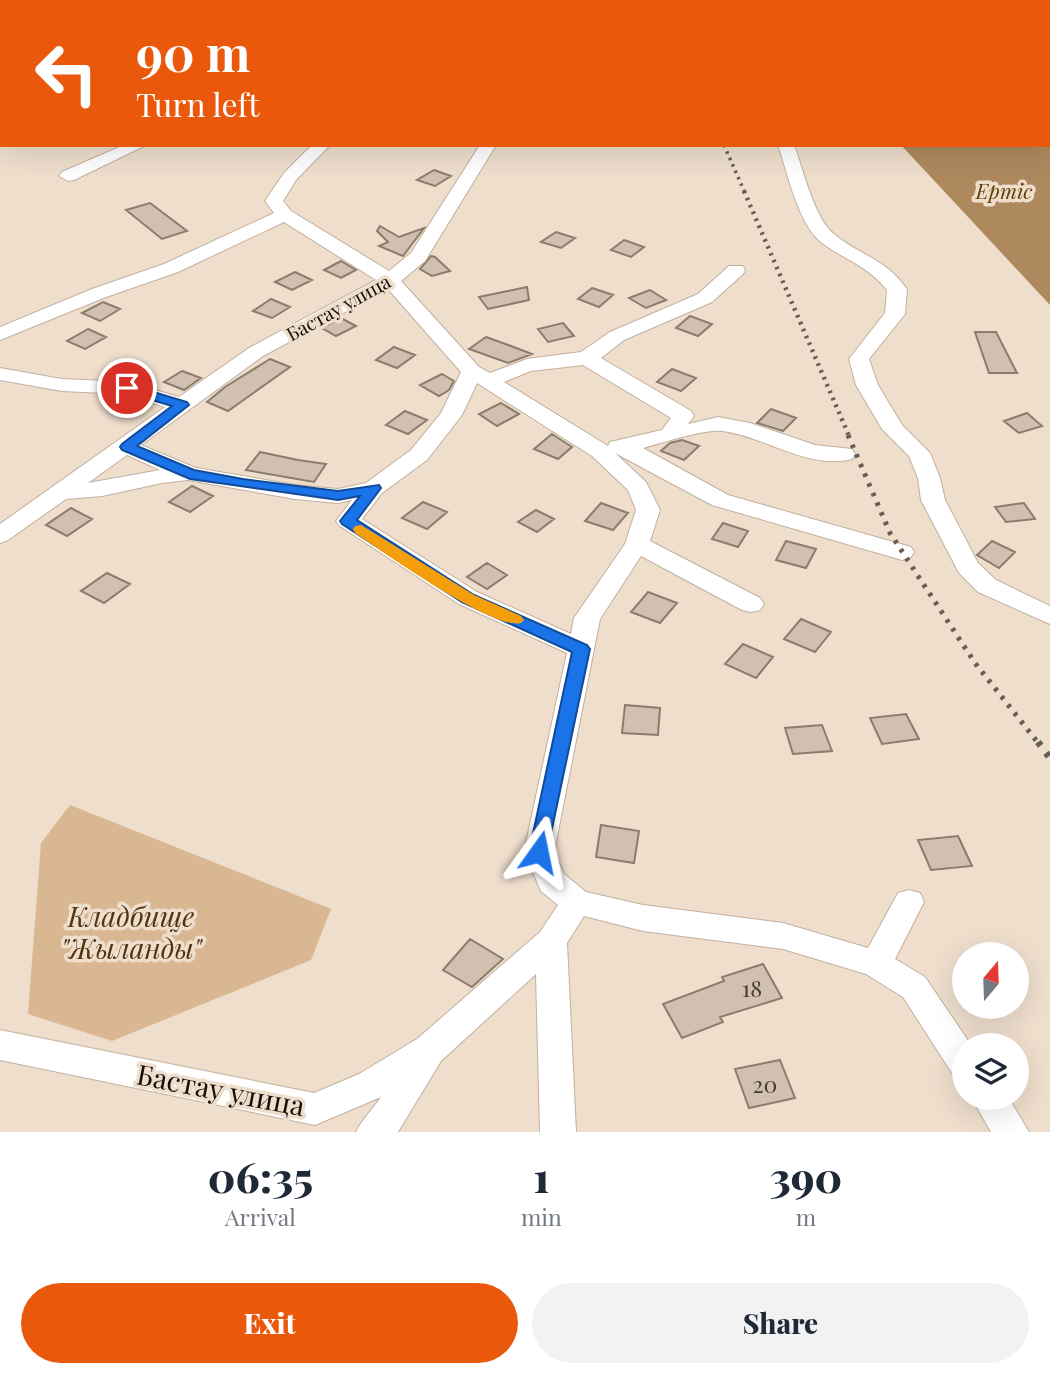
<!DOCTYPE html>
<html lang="en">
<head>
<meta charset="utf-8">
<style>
	body { margin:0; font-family:"Playfair Display",serif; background:#f2f2f3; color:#1f2937; height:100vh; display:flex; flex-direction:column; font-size:26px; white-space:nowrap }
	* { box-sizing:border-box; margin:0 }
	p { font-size:23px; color:#747a83 }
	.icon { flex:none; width:38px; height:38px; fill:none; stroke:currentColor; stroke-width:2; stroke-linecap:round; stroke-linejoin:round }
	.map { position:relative; height:1132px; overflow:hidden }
	.drawer { display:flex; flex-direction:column; background:#fff; flex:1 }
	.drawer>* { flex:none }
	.banner { position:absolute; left:0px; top:0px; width:1050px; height:147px; box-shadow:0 7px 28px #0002; background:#ea580c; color:#fff; overflow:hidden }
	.needle { width:46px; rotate:19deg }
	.tools { position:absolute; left:952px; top:942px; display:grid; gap:14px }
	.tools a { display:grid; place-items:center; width:77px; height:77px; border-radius:50%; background:#fff; box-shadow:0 7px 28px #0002; font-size:35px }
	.pin { position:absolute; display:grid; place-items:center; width:60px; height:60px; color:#fff; margin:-30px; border:4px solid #fff; border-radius:50%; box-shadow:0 2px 7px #0007 }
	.me { position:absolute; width:77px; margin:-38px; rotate:12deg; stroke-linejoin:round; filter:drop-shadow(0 0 5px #0008) }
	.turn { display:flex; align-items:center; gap:24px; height:147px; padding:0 21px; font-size:32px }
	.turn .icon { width:91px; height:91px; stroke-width:2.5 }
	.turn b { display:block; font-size:49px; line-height:60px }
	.eta { display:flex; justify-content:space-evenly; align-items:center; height:119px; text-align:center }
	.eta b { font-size:42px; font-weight:800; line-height:49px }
	.cta { display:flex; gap:14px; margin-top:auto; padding:14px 21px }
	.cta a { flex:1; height:80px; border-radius:42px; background:#ea580c; color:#fff; font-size:28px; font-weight:800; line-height:80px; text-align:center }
	.cta a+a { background:#f2f2f3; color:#1f2937 }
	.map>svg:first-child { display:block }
</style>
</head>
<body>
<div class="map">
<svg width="1050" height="1132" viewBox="0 0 1050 1132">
	<rect width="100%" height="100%" fill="#efdecc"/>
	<path fill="#d8b792" d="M70 805 331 909 311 960 112 1041 28 1014 41 843Z"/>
	<path fill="#ae895e" d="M765 0H1050V305L901 145H1048V2Z"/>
	<path fill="#d1c0af" stroke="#8b7c6b" stroke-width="2" d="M434 170 451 176 435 186 417 180Z
		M150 203 187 231 162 239 126 210Z
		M380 226 399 237 424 228 403 256 379 246 388 242 377 231Z
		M556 232 575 238 561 248 541 242Z
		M624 240 644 247 631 257 611 250Z
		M431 256 435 257 450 271 432 276 420 269Z
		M341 261 356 270 341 278 324 270Z
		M295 272 312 280 292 290 275 282Z
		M527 287 529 300 488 309 479 297Z
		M592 288 613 295 599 307 578 299Z
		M650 290 666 300 646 308 629 298Z
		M271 299 290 307 272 318 253 311Z
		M103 302 120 309 100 321 82 313Z
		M690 316 712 324 698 336 676 328Z
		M341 318 356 326 336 336 322 328Z
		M563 323 574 336 548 342 538 329Z
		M88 329 106 337 85 349 67 341Z
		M975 332H996L1017 373H989Z
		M486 337 511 346 532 354 508 363 469 349Z
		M394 347 415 355 397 368 376 360Z
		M270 359 290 367 228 411 207 402 225 387Z
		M672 369 696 378 681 391 657 382Z
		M182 371 201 378 184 390 164 382Z
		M442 374 454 381 449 390 439 396 420 385Z
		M501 403 519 414 497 426 479 414Z
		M771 409 796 418 783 431 757 423Z
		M405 411 427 420 408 434 386 425Z
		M1027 413 1042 426 1019 433 1004 421Z
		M552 434 572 447 558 459 534 449Z
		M682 440 699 446 684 460 661 451 670 443Z
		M260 452 298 460 326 464 314 482 246 470Z
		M192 486 213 496 190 512 169 502Z
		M423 502 447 512 427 529 402 518Z
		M601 503 628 513 613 530 585 521Z
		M1024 503 1035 519 1006 522 995 507Z
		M71 508 92 519 67 536 46 525Z
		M536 510 554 519 537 532 518 522Z
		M723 523 748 531 738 547 712 539Z
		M786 541 816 549 806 568 776 560Z
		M992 541 1015 552 999 568 977 555Z
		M487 563 507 575 487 589 467 577Z
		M107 573 130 584 104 603 81 591Z
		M648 592 677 603 660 623 631 612Z
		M801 619 831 632 815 652 784 639Z
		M743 644 773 657 756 678 725 664Z
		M625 705 660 708 658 735 622 733Z
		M906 714 919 739 882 744 870 718Z
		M822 725 832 751 793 754 785 728Z
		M601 825 639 831 634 863 596 857Z
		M958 836 972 866 931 870 918 840Z
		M470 939 503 959 472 987 443 970Z
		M763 964 782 998 720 1017 723 1022 682 1038 663 1004 724 981 722 977Z
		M780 1060 795 1098 749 1108 735 1069Z"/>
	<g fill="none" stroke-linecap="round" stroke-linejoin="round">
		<g stroke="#c1b09f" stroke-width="2">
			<path id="minor" d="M37 0H56L36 2Z
				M74 0H92L93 2H75Z
				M139 0H156L157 2H140Z
				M489 0H503V2H489Z
				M696 0H710L711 2H697Z
				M0 11H2L0 20Z
				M0 60H2V70H0Z
				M0 127H2V137H0Z
				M124 145H146L74 180 68 181 59 176 62 172Z
				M312 145H330L296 180 283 201 291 211 389 271 411 253 480 145H496L425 261 401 281 479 367 490 373 527 359 581 352 610 332 698 294 729 266H743L745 270 743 274 712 302 624 340 601 358 691 411 694 416 688 424 718 417 750 423 815 445 852 449 855 454 852 459C808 470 764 436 722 431 704 429 662 443 643 448L728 495 911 547 914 552 911 557 902 560 712 505 615 453 646 482 660 510 650 541 760 598 764 604 760 610 751 612 742 610 641 556 600 619 554 852 564 874 586 892 643 905 783 923 868 948 898 893 909 890 920 893 924 902 895 959 925 977 971 1045H964V1077L952 1073 903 997 866 974 783 949 643 931 584 916 567 943 576 1132H540L536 974 441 1061 398 1132H356C362 1119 373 1109 381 1097L315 1125 0 1060V1030L314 1093 359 1074 417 1039 540 932 558 905 541 891 524 852 567 653 459 604 340 526 336 521 352 500 338 503 295 499 188 480 162 483 102 496 66 499 8 540 0 543V524L165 407 125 394 62 391 0 380V368L62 379 127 382 179 397 249 348 376 280 284 222 178 272 106 297 0 340V327L92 289 164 264 274 213 265 201 284 173ZM388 289 461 372 441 413 411 450 366 483 338 489 295 485 196 468 141 445 263 356ZM583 365 671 418 662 430 610 442 608 446 504 382 531 371ZM477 383 592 456 628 490 636 510 625 544 574 618 571 634 477 592 362 519 382 493 427 460 462 415ZM127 455 160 470 88 483Z
				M778 145H794C803 169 814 218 834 234 860 256 884 257 907 289L905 314 869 359 878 385 902 425 930 453 940 478 945 500 978 563 996 580 1050 606V624L978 592 959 573 921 500 918 478 909 456 882 429 856 385 849 359 885 313 887 290C868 266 845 260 822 243 798 224 788 174 778 145Z
				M971 1097H1008L1029 1132H991Z"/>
		</g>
		<use href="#minor" fill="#fff" fill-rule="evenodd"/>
		<path stroke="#675e53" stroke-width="3.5" stroke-dasharray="2.5 4.5" stroke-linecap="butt" d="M724 145 745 193"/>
		<path stroke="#675e53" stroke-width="4.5" stroke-dasharray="2.5 5" stroke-linecap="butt" d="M744 191 849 436"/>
		<path stroke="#675e53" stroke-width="5" stroke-dasharray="3.5 7" stroke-linecap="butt" d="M848 435 890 533 975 663 1039 744"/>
		<path stroke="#675e53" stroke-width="7" stroke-dasharray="4.5 9" stroke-linecap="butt" d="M1038 742 1050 758"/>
	</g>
	<path fill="#1a73e8" stroke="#114b97" stroke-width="2" d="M127 384 187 402 189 405 137 446 194 470 243 479 338 491 379 485 381 488 357 520 474 595 587 645 590 649 546 857 539 860 532 857 529 852 572 652 462 602 342 524 340 521 360 496 338 500 190 479 122 450 120 447 122 444 172 406 122 391 120 388Z"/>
	<path fill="#f59e0b" d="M361 525 474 595 521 616 524 620 521 623C494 631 382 551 355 533L353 529 355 526Z"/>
	<g text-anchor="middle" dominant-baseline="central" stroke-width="7" stroke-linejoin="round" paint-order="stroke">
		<g font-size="19" fill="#140f09" stroke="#efdecc">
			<text transform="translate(338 307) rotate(-29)">Бастау улица</text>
		</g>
		<g font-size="21" font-style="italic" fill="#67410b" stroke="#efdecc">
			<text x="1004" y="190">Ертіс</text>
		</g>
		<g font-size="23" fill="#433b32">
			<text x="752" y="987">18</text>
			<text x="765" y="1083">20</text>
		</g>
		<g font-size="28" font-style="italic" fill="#513513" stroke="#efdecc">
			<text x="131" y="915">Кладбище<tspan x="131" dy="32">"Жыланды"</tspan></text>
		</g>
		<g font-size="28" fill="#140f09" stroke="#efdecc">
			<text transform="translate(221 1089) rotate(11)">Бастау улица</text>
		</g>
	</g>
</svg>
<div class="tools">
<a><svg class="needle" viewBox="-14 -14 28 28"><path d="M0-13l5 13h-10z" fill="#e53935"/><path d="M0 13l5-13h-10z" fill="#747a83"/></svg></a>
<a><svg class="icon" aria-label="layers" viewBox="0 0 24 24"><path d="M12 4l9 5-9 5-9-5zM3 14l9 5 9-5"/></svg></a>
</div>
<div class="pin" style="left:127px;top:388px;background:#d93025"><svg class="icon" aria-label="arrive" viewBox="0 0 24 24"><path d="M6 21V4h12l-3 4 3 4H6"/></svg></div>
<svg class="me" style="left:539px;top:852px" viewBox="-20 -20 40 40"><path d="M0-17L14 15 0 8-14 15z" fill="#1a73e8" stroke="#fff" stroke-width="4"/></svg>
<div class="banner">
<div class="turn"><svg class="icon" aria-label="left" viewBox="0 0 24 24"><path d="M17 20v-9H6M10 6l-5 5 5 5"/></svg><div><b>90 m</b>Turn left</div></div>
</div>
</div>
<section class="drawer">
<div class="eta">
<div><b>06:35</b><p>Arrival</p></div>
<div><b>1</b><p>min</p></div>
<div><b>390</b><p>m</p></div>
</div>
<div class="cta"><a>Exit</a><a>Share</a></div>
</section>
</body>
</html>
